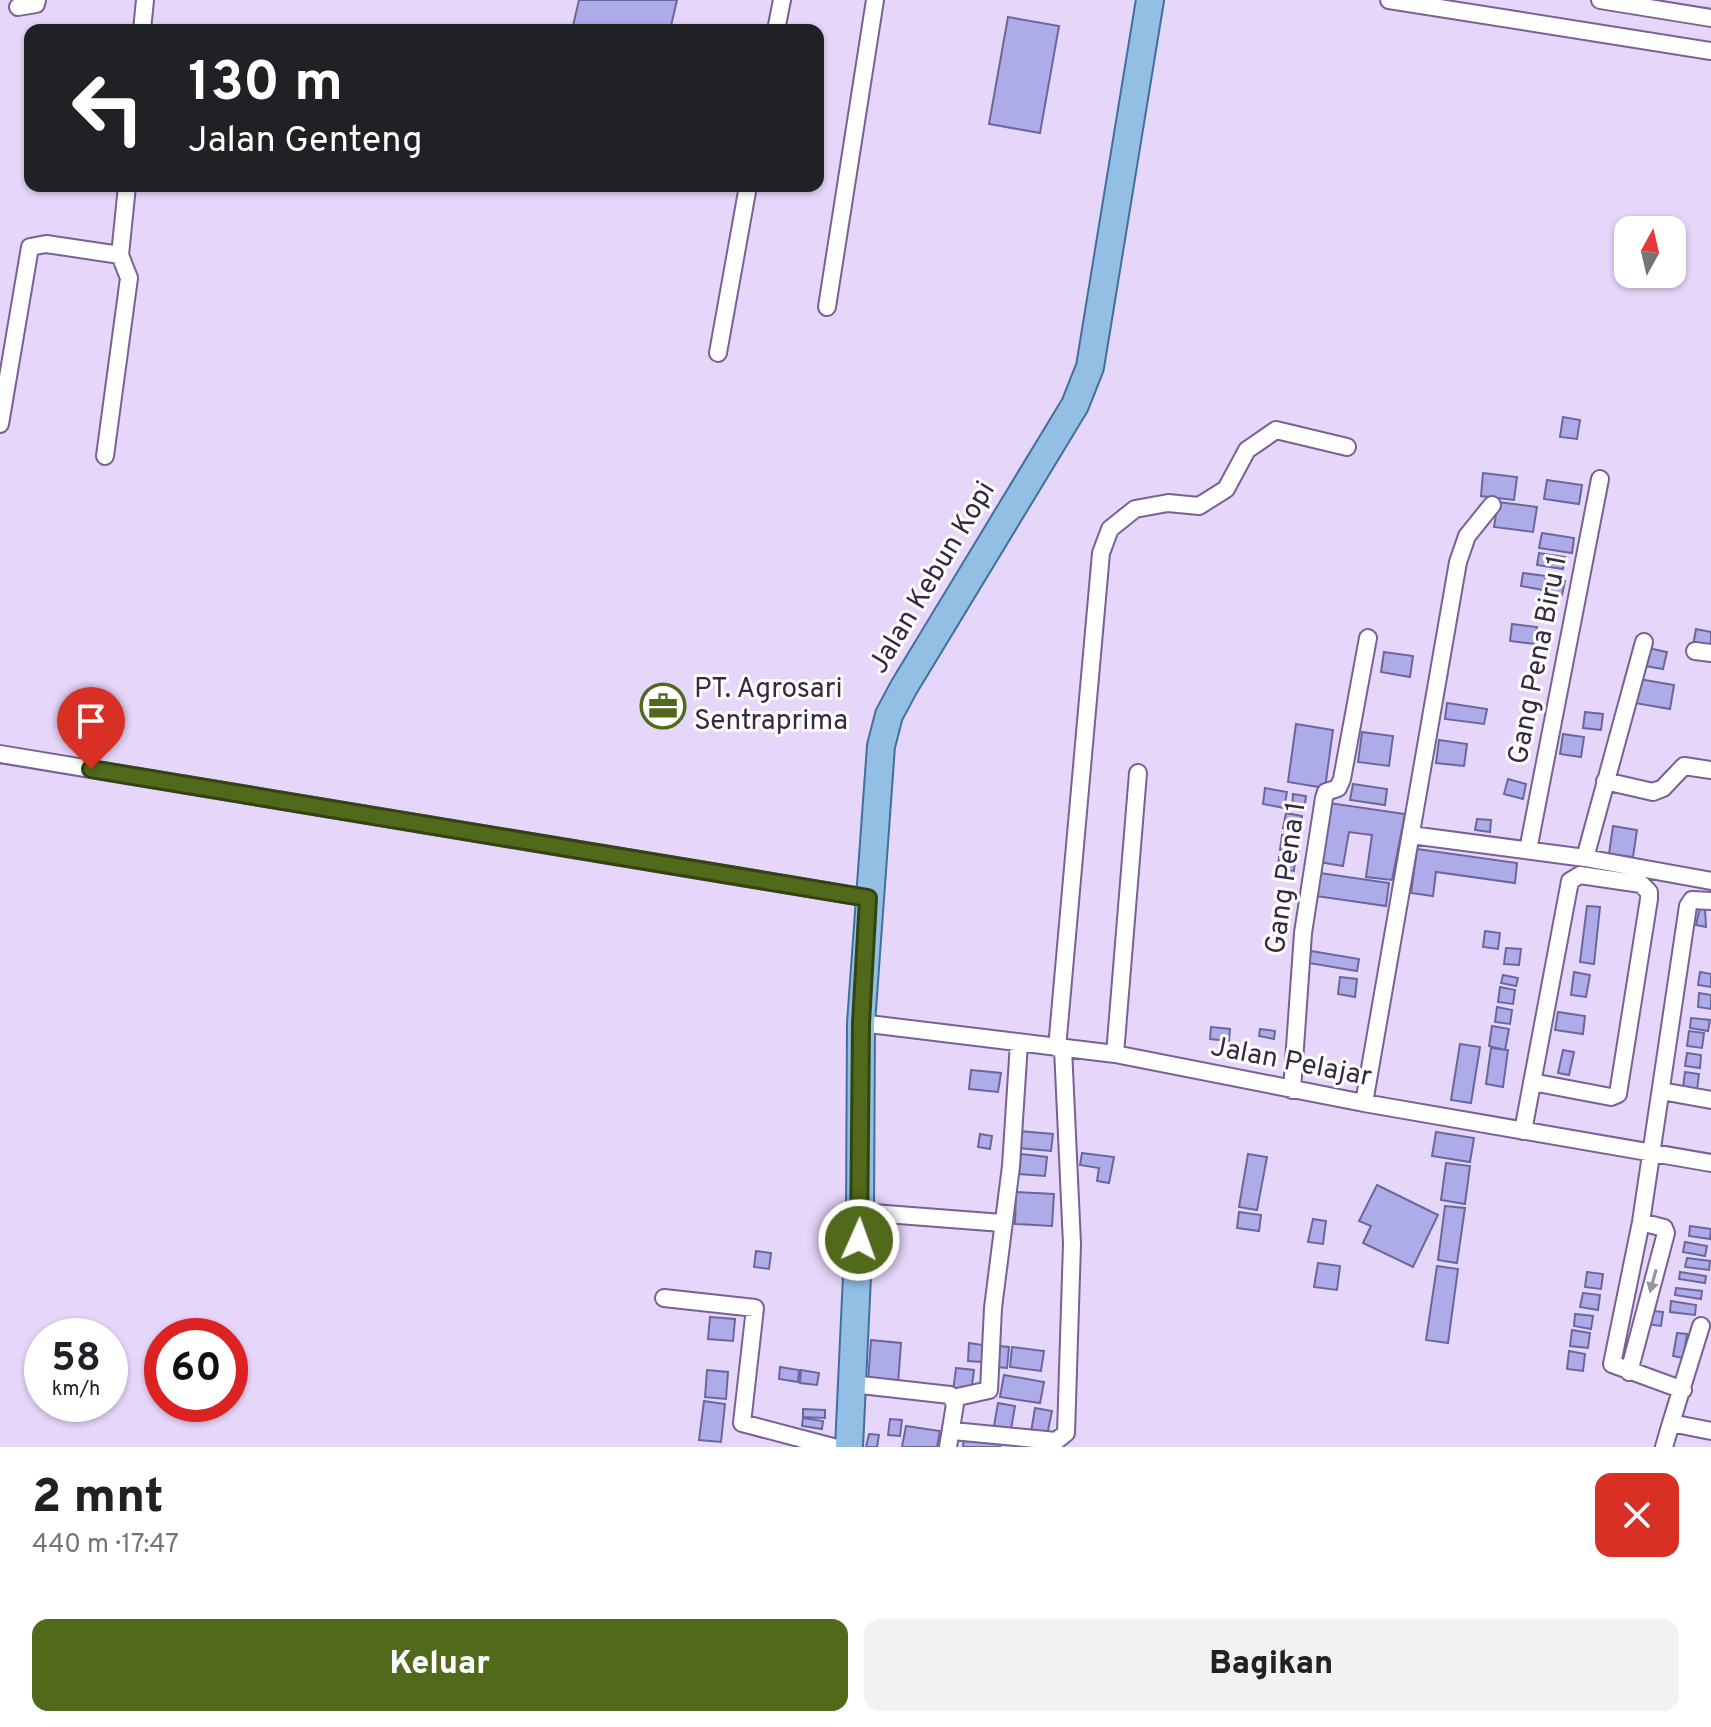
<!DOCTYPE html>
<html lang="id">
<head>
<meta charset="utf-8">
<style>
	body { margin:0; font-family:Overpass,sans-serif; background:#f2f2f2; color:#202124; height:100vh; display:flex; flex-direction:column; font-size:30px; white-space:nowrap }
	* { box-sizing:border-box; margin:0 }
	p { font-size:26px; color:#757577 }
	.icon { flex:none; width:44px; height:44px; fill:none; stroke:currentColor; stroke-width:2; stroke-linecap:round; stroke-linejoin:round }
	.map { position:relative; height:1447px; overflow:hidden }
	.side { display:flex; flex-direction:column; background:#fff; flex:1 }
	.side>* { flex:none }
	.banner { position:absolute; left:24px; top:24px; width:800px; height:168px; border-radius:16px; box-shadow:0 2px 6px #0004; background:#202124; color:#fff; overflow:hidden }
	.needle { width:52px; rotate:8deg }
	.buttons { position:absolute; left:1614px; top:216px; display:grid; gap:16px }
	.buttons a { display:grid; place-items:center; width:72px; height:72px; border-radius:16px; background:#fff; box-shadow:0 2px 6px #0004; font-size:40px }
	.speed { position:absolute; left:24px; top:1318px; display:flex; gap:16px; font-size:40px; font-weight:700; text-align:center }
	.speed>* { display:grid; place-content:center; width:104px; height:104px; border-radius:50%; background:#fff; box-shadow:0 2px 6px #0004; line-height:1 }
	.speed small { font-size:20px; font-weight:400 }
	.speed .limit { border:12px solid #d22; background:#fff; color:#111 }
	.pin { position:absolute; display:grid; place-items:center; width:68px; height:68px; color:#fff; margin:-82px -34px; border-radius:50% 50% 50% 0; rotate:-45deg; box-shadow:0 0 8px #0007 }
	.pin .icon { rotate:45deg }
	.me { position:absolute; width:88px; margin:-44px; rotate:2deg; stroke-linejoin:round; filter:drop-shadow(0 0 6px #0008) }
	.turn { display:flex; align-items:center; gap:28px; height:168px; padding:0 32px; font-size:36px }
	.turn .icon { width:104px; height:104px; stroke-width:2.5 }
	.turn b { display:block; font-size:56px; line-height:68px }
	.round { display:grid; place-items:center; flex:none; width:84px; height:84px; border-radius:16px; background:#f2f2f2 }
	.headline { display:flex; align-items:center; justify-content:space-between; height:136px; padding:0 32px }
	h1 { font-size:48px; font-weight:800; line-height:60px }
	.cta { display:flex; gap:16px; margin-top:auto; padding:16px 32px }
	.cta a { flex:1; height:92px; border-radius:16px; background:#50691a; color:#fff; font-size:32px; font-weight:800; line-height:92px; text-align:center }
	.cta a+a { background:#f2f2f2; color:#202124 }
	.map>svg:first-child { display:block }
</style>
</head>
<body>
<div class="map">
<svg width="1711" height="1447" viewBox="0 0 1711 1447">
	<rect width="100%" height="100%" fill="#e6d6fa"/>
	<path fill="#adace8" stroke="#6a679e" stroke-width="2" d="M579 0H677L670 30H572Z
		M1008 17 1059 26 1040 133 989 124Z
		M1563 417 1580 420 1577 439 1560 437Z
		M1483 473 1517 477 1514 500 1481 496Z
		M1547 480 1582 485 1579 504 1544 499Z
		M1498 502 1537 507 1533 532 1494 527Z
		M1542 533 1574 538 1572 553 1539 548Z
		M1539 553 1565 557 1563 569 1537 565Z
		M1523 573 1546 576 1543 590 1521 586Z
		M1551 578 1565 581 1562 595 1548 592Z
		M1512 624 1537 627 1535 644 1510 641Z
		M1696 629 1711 632V649L1693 646Z
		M1648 648 1667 652 1663 669 1645 666Z
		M1384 652 1413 656 1410 677 1381 672Z
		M1639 679 1674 685 1670 709 1635 703Z
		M1447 703 1487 709 1484 724 1445 719Z
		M1585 712 1603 714 1601 730 1583 728Z
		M1296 724 1333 730 1325 788 1288 782Z
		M1362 732 1393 736 1389 766 1358 762Z
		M1563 734 1584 737 1581 757 1560 754Z
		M1439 740 1467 744 1464 766 1436 763Z
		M1508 779 1526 784 1523 799 1504 794Z
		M1353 784 1387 789 1385 805 1350 800Z
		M1265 788 1287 792 1284 808 1263 804Z
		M1293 794 1306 796 1304 811 1292 809Z
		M1329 803 1405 814 1392 880 1366 877 1372 835 1349 832 1343 866 1319 862Z
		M1286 813 1302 816 1299 831 1283 828Z
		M1477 819 1491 820 1490 832 1475 830Z
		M1613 826 1637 830 1633 857 1609 854Z
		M1282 835 1300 837 1298 853 1280 850Z
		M1417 849 1517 863 1515 883 1436 872 1433 896 1411 893Z
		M1279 857 1295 859 1294 871 1278 869Z
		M1320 873 1389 883 1386 906 1316 896Z
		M1587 906 1600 907 1594 964 1580 962Z
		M1700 907 1705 908 1706 927 1696 925Z
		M1485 931 1500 933 1498 949 1483 947Z
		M1506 948 1521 949 1519 965 1504 964Z
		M1311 951 1359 959 1357 971 1309 963Z
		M1574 972 1590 975 1586 997 1571 995Z
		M1700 972 1711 974V987L1698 985Z
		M1503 975 1518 978 1516 986 1501 983Z
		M1340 977 1357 979 1355 997 1338 994Z
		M1500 987 1515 990 1513 1004 1498 1002Z
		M1699 993 1711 995V1009L1698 1007Z
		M1497 1007 1512 1010 1510 1024 1495 1022Z
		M1558 1012 1585 1016 1583 1034 1555 1030Z
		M1691 1018 1710 1020 1708 1031 1690 1028Z
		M1492 1026 1509 1029 1505 1050 1489 1046Z
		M1211 1027 1230 1029 1229 1041 1210 1039Z
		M1260 1029 1275 1031 1274 1039 1259 1036Z
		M1689 1031 1704 1033 1702 1048 1687 1046Z
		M1460 1044 1480 1047 1471 1103 1451 1100Z
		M1491 1048 1508 1050 1503 1087 1486 1084Z
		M1563 1050 1574 1052 1569 1075 1558 1073Z
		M1687 1053 1701 1055 1700 1068 1685 1066Z
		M971 1070 1001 1073 998 1092 969 1089Z
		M1685 1072 1699 1074 1697 1090 1683 1088Z
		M1019 1131 1053 1134 1051 1151 1018 1148Z
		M1436 1132 1474 1138 1470 1162 1432 1156Z
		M980 1134 992 1136 990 1149 978 1147Z
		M1082 1153 1114 1157 1109 1183 1097 1181 1099 1168 1080 1165Z
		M1021 1154 1047 1157 1045 1176 1019 1174Z
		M1248 1154 1267 1157 1257 1210 1239 1207Z
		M1446 1163 1470 1166 1465 1204 1441 1200Z
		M1377 1185 1438 1215 1413 1267 1363 1243 1371 1226 1359 1221Z
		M1016 1192 1054 1194 1052 1226 1015 1224Z
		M1445 1206 1465 1208 1457 1263 1438 1260Z
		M1239 1212 1261 1215 1259 1231 1237 1228Z
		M1313 1219 1326 1221 1323 1244 1308 1242Z
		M1690 1226 1711 1229 1710 1239 1689 1236Z
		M1685 1242 1707 1246 1705 1256 1683 1252Z
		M756 1251 771 1253 769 1269 754 1267Z
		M1687 1258 1710 1261 1709 1270 1685 1267Z
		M1318 1263 1340 1266 1337 1290 1314 1287Z
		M1437 1266 1458 1269 1448 1343 1426 1340Z
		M1587 1272 1603 1274 1601 1289 1585 1287Z
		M1680 1272 1706 1276 1705 1283 1679 1279Z
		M1676 1288 1702 1291 1701 1299 1675 1295Z
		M1583 1293 1600 1295 1598 1310 1580 1307Z
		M1671 1301 1696 1305 1695 1315 1670 1312Z
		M1646 1310 1663 1312 1661 1326 1644 1324Z
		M1575 1314 1593 1316 1591 1329 1574 1326Z
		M710 1317 735 1319 733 1341 708 1339Z
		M1572 1330 1590 1333 1588 1348 1570 1346Z
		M1677 1333 1687 1334 1683 1358 1673 1356Z
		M871 1340 901 1343 898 1384 868 1382Z
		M969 1343 983 1345 982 1362 968 1361Z
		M999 1346 1009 1347 1007 1368 997 1367Z
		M1012 1347 1044 1351 1041 1371 1010 1367Z
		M1569 1351 1585 1354 1583 1371 1567 1369Z
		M780 1367 799 1370 798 1382 779 1379Z
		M956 1368 974 1370 971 1393 953 1391Z
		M707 1370 728 1372 726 1399 705 1397Z
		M801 1370 819 1373 817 1385 800 1383Z
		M1004 1375 1044 1382 1040 1403 1000 1397Z
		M704 1401 725 1404 721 1442 699 1440Z
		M998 1403 1015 1406 1011 1429 994 1426Z
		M1035 1408 1052 1411 1047 1435 1031 1432Z
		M803 1409 825 1410V1418L803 1417Z
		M803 1418 823 1421 822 1429 802 1426Z
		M890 1419 902 1420 900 1436 888 1435Z
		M906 1426 940 1431 937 1447H902Z
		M869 1434 879 1435 877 1447H866Z
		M964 1437 1001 1443 1000 1447H963Z"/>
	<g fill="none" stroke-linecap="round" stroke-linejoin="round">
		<g stroke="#796095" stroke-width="20">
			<path id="minor" d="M1389 0 1711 51
				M1600 0 1711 18
				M18 7 36 4 37 0
				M142 30 145 0
				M776 30 782 0
				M827 307 875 0
				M718 353 748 186
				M0 424 30 247 46 244 120 255
				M105 456 129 278 120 255 127 186
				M1695 651 1711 653
				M0 754 868 898
				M1605 781 1653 792 1663 788 1684 766 1711 770
				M1411 835 1585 858 1711 881
				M1528 850 1600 479
				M1585 858 1644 642
				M861 1023 1115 1054 1364 1103 1711 1163
				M1057 1048 1101 553 1110 529 1135 509 1168 503 1199 506 1226 489 1247 450 1276 430 1347 447
				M1115 1054 1138 773
				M1292 1090 1303 933 1324 798 1326 792 1338 788 1342 779 1368 638
				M1661 1091 1711 1100
				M1364 1103 1458 562 1467 536 1492 505
				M1523 1131 1570 881 1580 875 1641 884 1649 892V899L1618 1094 1611 1097 1532 1082
				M860 1212 1002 1223
				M664 1298 755 1308 742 1423 833 1447
				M1701 1326 1671 1423 1711 1431
				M1629 1372 1666 1233 1664 1228 1641 1222
				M852 1384 950 1395 955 1404 948 1447
				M1683 1390 1612 1364 1641 1222 1688 906 1692 900 1711 901
				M953 1398 989 1390 993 1308 1011 1166 1019 1043
				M953 1431 1056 1441 1066 1433 1072 1244 1063 1048
				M1664 1447 1671 1423"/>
		</g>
		<g stroke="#426f9e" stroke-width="30">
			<path id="primary" d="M849 1447 860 1212 861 1023 881 746 889 715 904 687 1075 405 1090 367 1150 0"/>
		</g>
		<use href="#minor" stroke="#fff" stroke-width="16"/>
		<use href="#primary" stroke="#92bfe3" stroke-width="26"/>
	</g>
	<defs><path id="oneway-solid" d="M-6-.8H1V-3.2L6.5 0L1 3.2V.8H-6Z" transform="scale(2)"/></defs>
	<use fill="#9a94a0" href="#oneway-solid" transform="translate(1653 1281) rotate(105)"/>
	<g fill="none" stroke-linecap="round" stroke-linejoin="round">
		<g stroke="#344411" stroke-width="20">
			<path id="route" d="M91 769 868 898 861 1023 859 1240"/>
		</g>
		<use href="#route" stroke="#50691a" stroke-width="14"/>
	</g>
	<defs>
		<g id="office-ring" transform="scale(2.3)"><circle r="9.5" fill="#fff" stroke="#50691a" stroke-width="1.5"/><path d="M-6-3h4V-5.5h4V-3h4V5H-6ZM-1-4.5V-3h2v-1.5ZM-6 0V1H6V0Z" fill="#50691a"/></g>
	</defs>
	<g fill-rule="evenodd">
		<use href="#office-ring" x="663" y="706"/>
	</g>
	<g text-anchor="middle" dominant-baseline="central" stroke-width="6" stroke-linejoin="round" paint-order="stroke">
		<g font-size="28" fill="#352a41" stroke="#fff">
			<text transform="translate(933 578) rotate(-59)">Jalan Kebun Kopi</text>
			<text transform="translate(1539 660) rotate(-79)">Gang Pena Biru 1</text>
			<text transform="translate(1287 878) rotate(-82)">Gang Pena 1</text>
			<text transform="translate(1291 1063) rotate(11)">Jalan Pelajar</text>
		</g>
		<g font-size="28" fill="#352a41" stroke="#fff" text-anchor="start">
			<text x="694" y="690">PT. Agrosari<tspan x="694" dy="32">Sentraprima</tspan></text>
		</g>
	</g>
</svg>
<div class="buttons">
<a><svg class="needle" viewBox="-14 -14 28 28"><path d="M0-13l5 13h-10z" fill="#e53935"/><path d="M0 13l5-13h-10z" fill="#757577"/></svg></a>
</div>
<div class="speed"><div>58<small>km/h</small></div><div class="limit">60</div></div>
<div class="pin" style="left:91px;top:769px;background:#d93025"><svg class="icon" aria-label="arrive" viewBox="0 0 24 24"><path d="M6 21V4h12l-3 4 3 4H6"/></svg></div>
<svg class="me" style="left:859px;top:1240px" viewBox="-20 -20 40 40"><circle r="17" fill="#50691a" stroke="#fff" stroke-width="3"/><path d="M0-11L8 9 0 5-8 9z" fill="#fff"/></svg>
<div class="banner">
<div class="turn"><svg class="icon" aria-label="left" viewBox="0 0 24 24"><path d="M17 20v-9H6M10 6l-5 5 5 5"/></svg><div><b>130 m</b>Jalan Genteng</div></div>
</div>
</div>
<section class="side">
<div class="headline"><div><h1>2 mnt</h1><p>440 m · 17:47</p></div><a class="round" style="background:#d93025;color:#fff"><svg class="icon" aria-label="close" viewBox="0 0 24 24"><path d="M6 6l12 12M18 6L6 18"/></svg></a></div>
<div class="cta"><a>Keluar</a><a>Bagikan</a></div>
</section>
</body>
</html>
